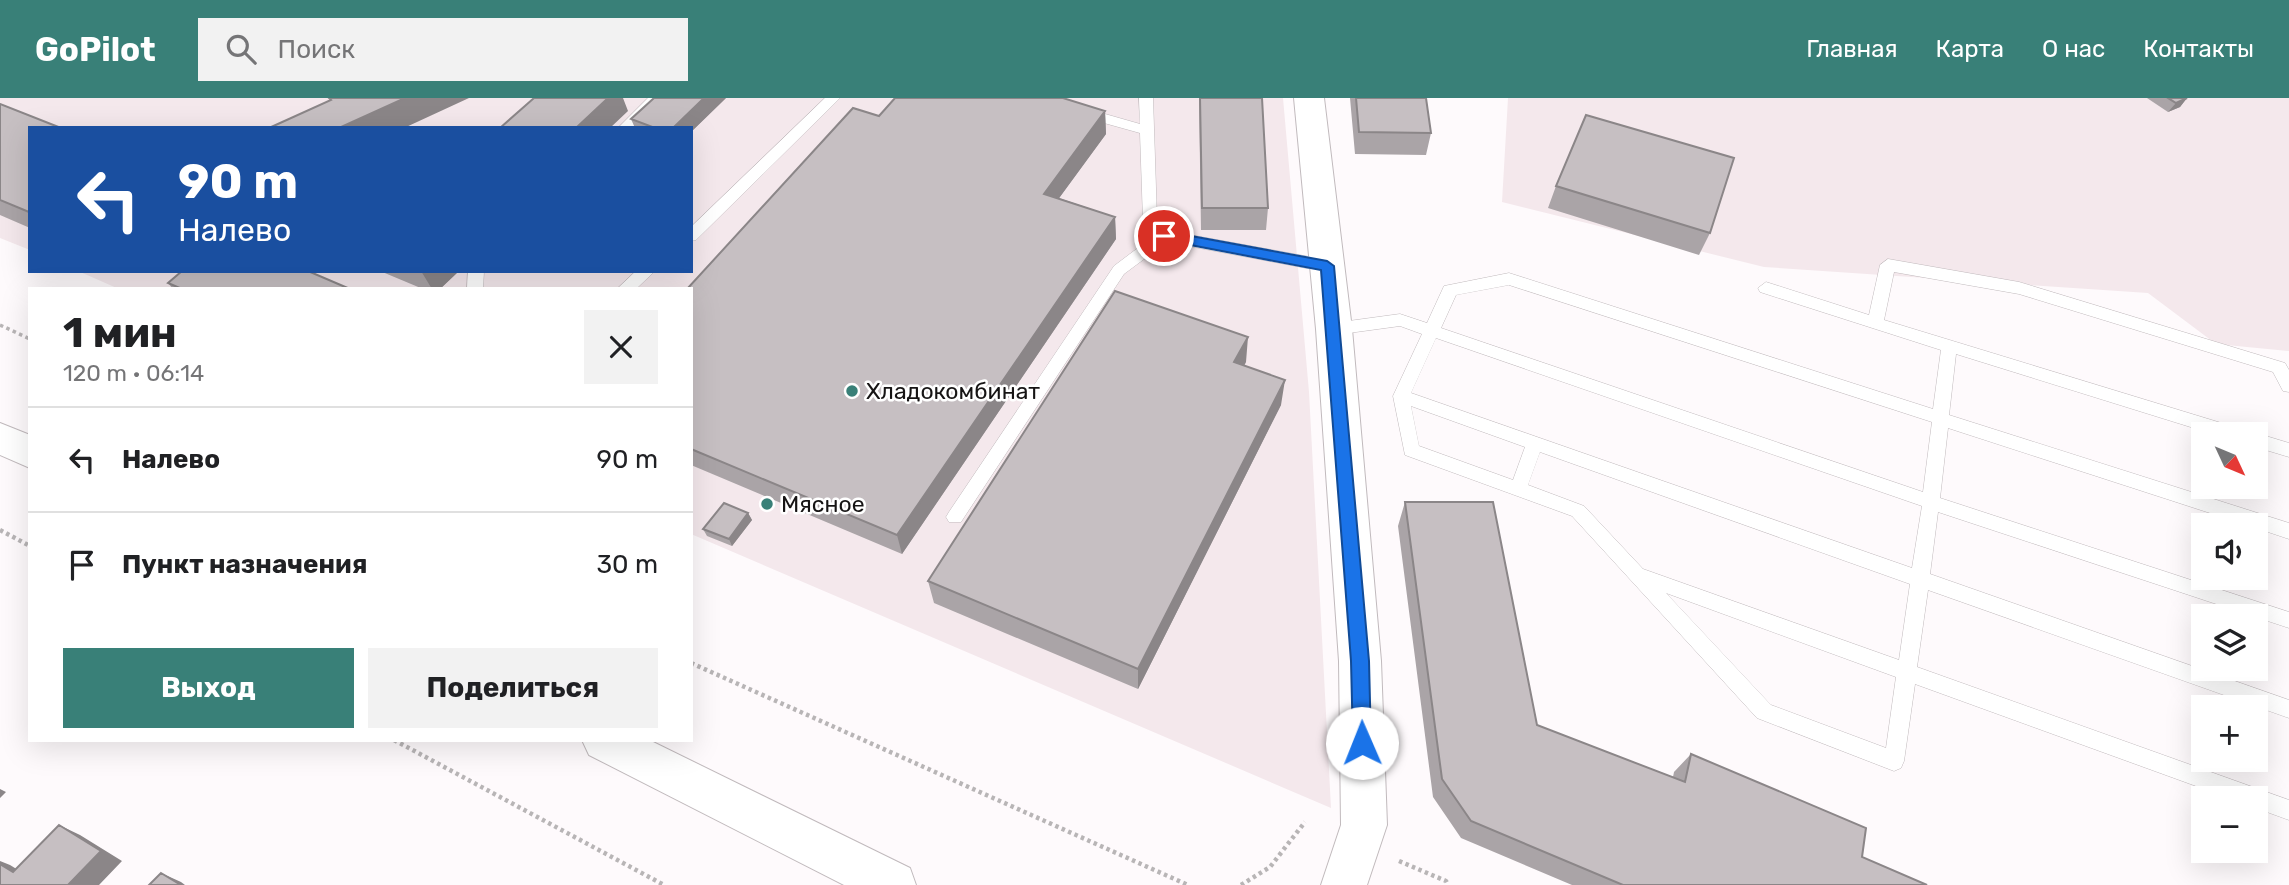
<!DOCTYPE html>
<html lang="ru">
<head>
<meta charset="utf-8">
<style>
	body { margin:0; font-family:Rubik,sans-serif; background:#f2f2f2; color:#202124; height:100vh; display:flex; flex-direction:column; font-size:26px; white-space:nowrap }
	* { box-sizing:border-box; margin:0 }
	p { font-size:23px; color:#757577 }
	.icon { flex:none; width:38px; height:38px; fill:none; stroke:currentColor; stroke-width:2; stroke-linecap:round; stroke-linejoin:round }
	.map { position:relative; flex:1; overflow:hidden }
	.drawer { position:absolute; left:28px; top:189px; width:665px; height:455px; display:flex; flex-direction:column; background:#fff; border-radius:0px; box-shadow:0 7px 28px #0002 }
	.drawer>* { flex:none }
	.banner { position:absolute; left:28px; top:28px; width:665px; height:147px; border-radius:0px; box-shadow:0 7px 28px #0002; background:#1a4fa0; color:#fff; overflow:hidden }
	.needle { width:46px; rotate:134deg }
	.fabs { position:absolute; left:2191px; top:324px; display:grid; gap:14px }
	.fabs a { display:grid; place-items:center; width:77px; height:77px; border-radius:0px; background:#fff; box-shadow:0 7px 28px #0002; font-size:35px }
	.pin { position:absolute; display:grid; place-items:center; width:60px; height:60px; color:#fff; margin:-30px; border:4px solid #fff; border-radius:50%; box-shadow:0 2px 7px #0007 }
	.me { position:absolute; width:77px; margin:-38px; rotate:359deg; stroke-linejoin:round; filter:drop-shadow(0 0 5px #0008) }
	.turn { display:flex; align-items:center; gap:24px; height:147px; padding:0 35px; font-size:32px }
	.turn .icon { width:91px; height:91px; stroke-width:2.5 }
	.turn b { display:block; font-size:49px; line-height:60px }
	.round { display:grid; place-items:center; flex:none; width:74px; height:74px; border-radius:0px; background:#f2f2f2 }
	.headline { display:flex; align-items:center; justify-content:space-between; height:119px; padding:0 35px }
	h1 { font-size:42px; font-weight:700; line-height:52px }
	.cta { display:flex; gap:14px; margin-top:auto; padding:14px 35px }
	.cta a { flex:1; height:80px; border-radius:0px; background:#398078; color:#fff; font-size:28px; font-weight:700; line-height:80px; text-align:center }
	.cta a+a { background:#f2f2f2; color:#202124 }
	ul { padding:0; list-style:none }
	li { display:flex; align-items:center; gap:21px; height:105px; padding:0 35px; border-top:2px solid #e0e0e0 }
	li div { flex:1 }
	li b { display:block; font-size:26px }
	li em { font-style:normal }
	header { display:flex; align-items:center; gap:42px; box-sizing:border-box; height:98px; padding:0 35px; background:#398078; color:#fff }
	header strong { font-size:33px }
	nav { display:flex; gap:38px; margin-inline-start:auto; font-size:24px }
	.search { width:490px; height:63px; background:#f2f2f2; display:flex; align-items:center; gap:18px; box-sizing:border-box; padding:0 24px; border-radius:0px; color:#757577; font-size:26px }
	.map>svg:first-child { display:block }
</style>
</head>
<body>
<header>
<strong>GoPilot</strong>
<div class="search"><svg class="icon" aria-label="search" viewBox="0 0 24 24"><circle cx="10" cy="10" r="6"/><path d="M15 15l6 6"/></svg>Поиск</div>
<nav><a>Главная</a><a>Карта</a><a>О нас</a><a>Контакты</a></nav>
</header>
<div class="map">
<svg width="2289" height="787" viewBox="0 0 2289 787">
	<rect width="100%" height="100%" fill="#fefafc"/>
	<path fill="#f4e8ec" d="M0 0H1283L1309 294 1331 710 691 436V191H119L78 173H691V30H30V152L0 140Z
		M1508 0H2289V253L2216 246 2148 195 1764 169 1502 104Z"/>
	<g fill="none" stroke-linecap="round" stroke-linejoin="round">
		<g stroke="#c1babd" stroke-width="1">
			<path id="service" d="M648 0H663L634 30H618Z
				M825 0H840L696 142 691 143V129Z
				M1139 0H1153L1157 121 1169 133 1327 162 1335 168 1327 174 1167 144 1124 176 961 424H949L946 419 949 414 1114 168 1155 137 1143 122 1140 35 1079 18 1077 15 1084 10 1140 26Z
				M1888 161 2019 184 2285 265 2289 272V294L2283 293 2273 274 2019 196 1894 174 1884 222 2241 331 2243 336H2213L1956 256 1949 317 2289 425V441L2256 430V427H2247L1948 330 1940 400 2289 514V530L1938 414 1930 476 2289 602V620L1928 492 1917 569 2289 702V722L2256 710V700H2229L1915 586 1904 663 1901 670 1894 673 1757 620 1572 418 1405 357 1393 298 1422 236 1400 228 1334 237 1326 231 1334 225 1400 216 1427 225 1444 188 1509 175 1933 311 1941 252 1760 194 1758 190 1766 184 1869 217 1880 167ZM1509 187 1932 324 1923 394 1441 230 1456 197ZM1436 240 1922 408 1912 470 1411 295ZM1411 308 1525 349 1513 382 1419 348ZM1540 354 1910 486 1899 562 1643 471 1584 408 1528 387ZM1666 495 1896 579 1886 650 1771 607Z
				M468 173H484L483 191H467Z
				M636 173H655L636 191H617Z
				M2256 335 2289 345V359L2256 349V336H2253Z"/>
		</g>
		<g stroke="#c1babd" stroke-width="2">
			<path id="secondary" d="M1294 0H1324L1352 231 1381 563 1387 727 1367 787H1321L1341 727 1339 563 1316 231Z
				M0 325 30 337V370L0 357Z
				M582 642H649L910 770 916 787H844L589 657Z"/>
		</g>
		<path stroke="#b8b5b6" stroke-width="3.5" stroke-dasharray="3.5 3.5" stroke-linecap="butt" d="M0 227 30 241"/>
		<path stroke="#b8b5b6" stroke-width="4.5" stroke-dasharray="3.5 3.5" stroke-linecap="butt" d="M0 432 30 448
			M691 565 1188 787
			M394 642 664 787
			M1399 763 1446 783 1448 787
			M1241 787 1270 769 1305 724"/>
		<use href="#service" fill="#fff" fill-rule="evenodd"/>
		<use href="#secondary" fill="#fff" fill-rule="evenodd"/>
	</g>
	<path fill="#aaa4a7" d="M726 0 691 34V30H635L631 21Z
		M1199 0H1262L1268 110 1266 132H1201Z
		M1350 0H1426L1431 35 1426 57 1355 56Z
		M2147 0H2187L2180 9 2168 14Z
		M0 6 30 30V130L0 117Z
		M1105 13 1106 36 1059 100 1115 119 1116 141 902 456 691 367V191L879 18Z
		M1556 88 1710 135 1699 157 1548 110Z
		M380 173H459L440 191H423Z
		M168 185 350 191H173Z
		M1246 264 1244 268 1281 307 1138 591 934 505 928 483Z
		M1405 404 1537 627 1673 679 1674 674 1691 656 1862 759 1927 787H1572L1461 740 1433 699 1398 428Z
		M748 415 752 422 732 448 707 438 703 431Z"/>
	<path fill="#8b8688" d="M405 0H469L404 30H339Z
		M608 0H623L628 13 610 30H576Z
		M704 0H726L691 34V30H673Z
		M2187 0 2180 9 2168 14 2176 5Z
		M1105 13 1106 36 1046 118 1044 96Z
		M1115 119 1116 141 902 456 897 437Z
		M421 173H459L440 191H432Z
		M1248 239 1246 264 1231 290 1234 264Z
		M1285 282 1281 307 1138 591V571Z
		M748 415 752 422 732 448 729 441Z
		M0 691 6 694 0 700Z
		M59 727 80 737 122 763 99 787H68Z
		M0 763 10 767 36 783 13 774 0 766Z
		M161 775 181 784 185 787H181Z"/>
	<path fill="#c6bfc2" stroke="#8b8688" stroke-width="2" d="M329 0H405L339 30H269L331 2Z
		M534 0H608L576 30H500Z
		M654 0H704L673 30H655L631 21Z
		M895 0H1063L1105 13 1044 96 1115 119 897 437 691 351V191H687L853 10 879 18Z
		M1200 0H1262L1268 110H1202Z
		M1356 0H1426L1431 35 1359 34Z
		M2168 0H2187L2176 5Z
		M0 6 61 30H30V113L29 114 0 102Z
		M1586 17 1734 60 1710 135 1556 88Z
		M182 173H308L350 191H182L168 185Z
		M1115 193 1248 239 1234 264 1285 282 1138 571 928 483Z
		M1405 404H1493L1537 627 1685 684 1691 656 1866 730 1862 759 1927 787H1623L1471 723 1442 681Z
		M724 405 748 415 729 441 703 431Z
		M59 727 101 753 68 787H0V766L13 774Z
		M161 775 181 787H149Z"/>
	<path fill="#1a73e8" stroke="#114b97" stroke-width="2" d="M1164 133 1327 163 1334 168 1369 563 1371 645 1369 651 1362 654 1356 651 1353 645 1351 563 1321 172 1159 141 1157 138Z"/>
	<g fill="#398078" stroke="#fff" stroke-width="2.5">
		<circle cx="852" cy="293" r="7"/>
		<circle cx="767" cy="406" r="7"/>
	</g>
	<g text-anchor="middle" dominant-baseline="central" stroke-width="5" stroke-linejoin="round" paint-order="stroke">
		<g font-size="23" fill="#161414" stroke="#fff" text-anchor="start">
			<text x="866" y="293">Хладокомбинат</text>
			<text x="781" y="406">Мясное</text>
		</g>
	</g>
</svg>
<div class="fabs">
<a><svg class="needle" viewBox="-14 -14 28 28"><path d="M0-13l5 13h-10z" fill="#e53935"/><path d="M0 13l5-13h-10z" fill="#757577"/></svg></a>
<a><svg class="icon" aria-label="sound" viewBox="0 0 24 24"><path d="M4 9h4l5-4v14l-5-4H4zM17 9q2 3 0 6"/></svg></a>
<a><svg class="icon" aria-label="layers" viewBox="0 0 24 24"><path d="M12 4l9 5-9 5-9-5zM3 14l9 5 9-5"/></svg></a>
<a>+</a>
<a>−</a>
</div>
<div class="pin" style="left:1164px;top:138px;background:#d93025"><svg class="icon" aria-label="arrive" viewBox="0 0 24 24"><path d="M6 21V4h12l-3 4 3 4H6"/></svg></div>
<svg class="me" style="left:1362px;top:645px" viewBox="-20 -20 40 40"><circle r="19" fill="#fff"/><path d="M0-13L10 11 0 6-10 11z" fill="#1a73e8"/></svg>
<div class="banner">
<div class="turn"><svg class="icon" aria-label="left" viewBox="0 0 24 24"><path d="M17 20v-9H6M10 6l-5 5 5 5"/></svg><div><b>90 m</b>Налево</div></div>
</div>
<section class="drawer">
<div class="headline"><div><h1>1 мин</h1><p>120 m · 06:14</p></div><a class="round"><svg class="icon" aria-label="close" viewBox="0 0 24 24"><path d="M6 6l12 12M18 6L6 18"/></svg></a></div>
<ul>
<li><svg class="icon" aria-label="left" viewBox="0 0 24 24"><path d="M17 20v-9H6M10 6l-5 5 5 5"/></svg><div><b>Налево</b></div><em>90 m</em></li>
<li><svg class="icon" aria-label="arrive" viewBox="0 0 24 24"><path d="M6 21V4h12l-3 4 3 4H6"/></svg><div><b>Пункт назначения</b></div><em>30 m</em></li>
</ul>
<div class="cta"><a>Выход</a><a>Поделиться</a></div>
</section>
</div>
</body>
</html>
